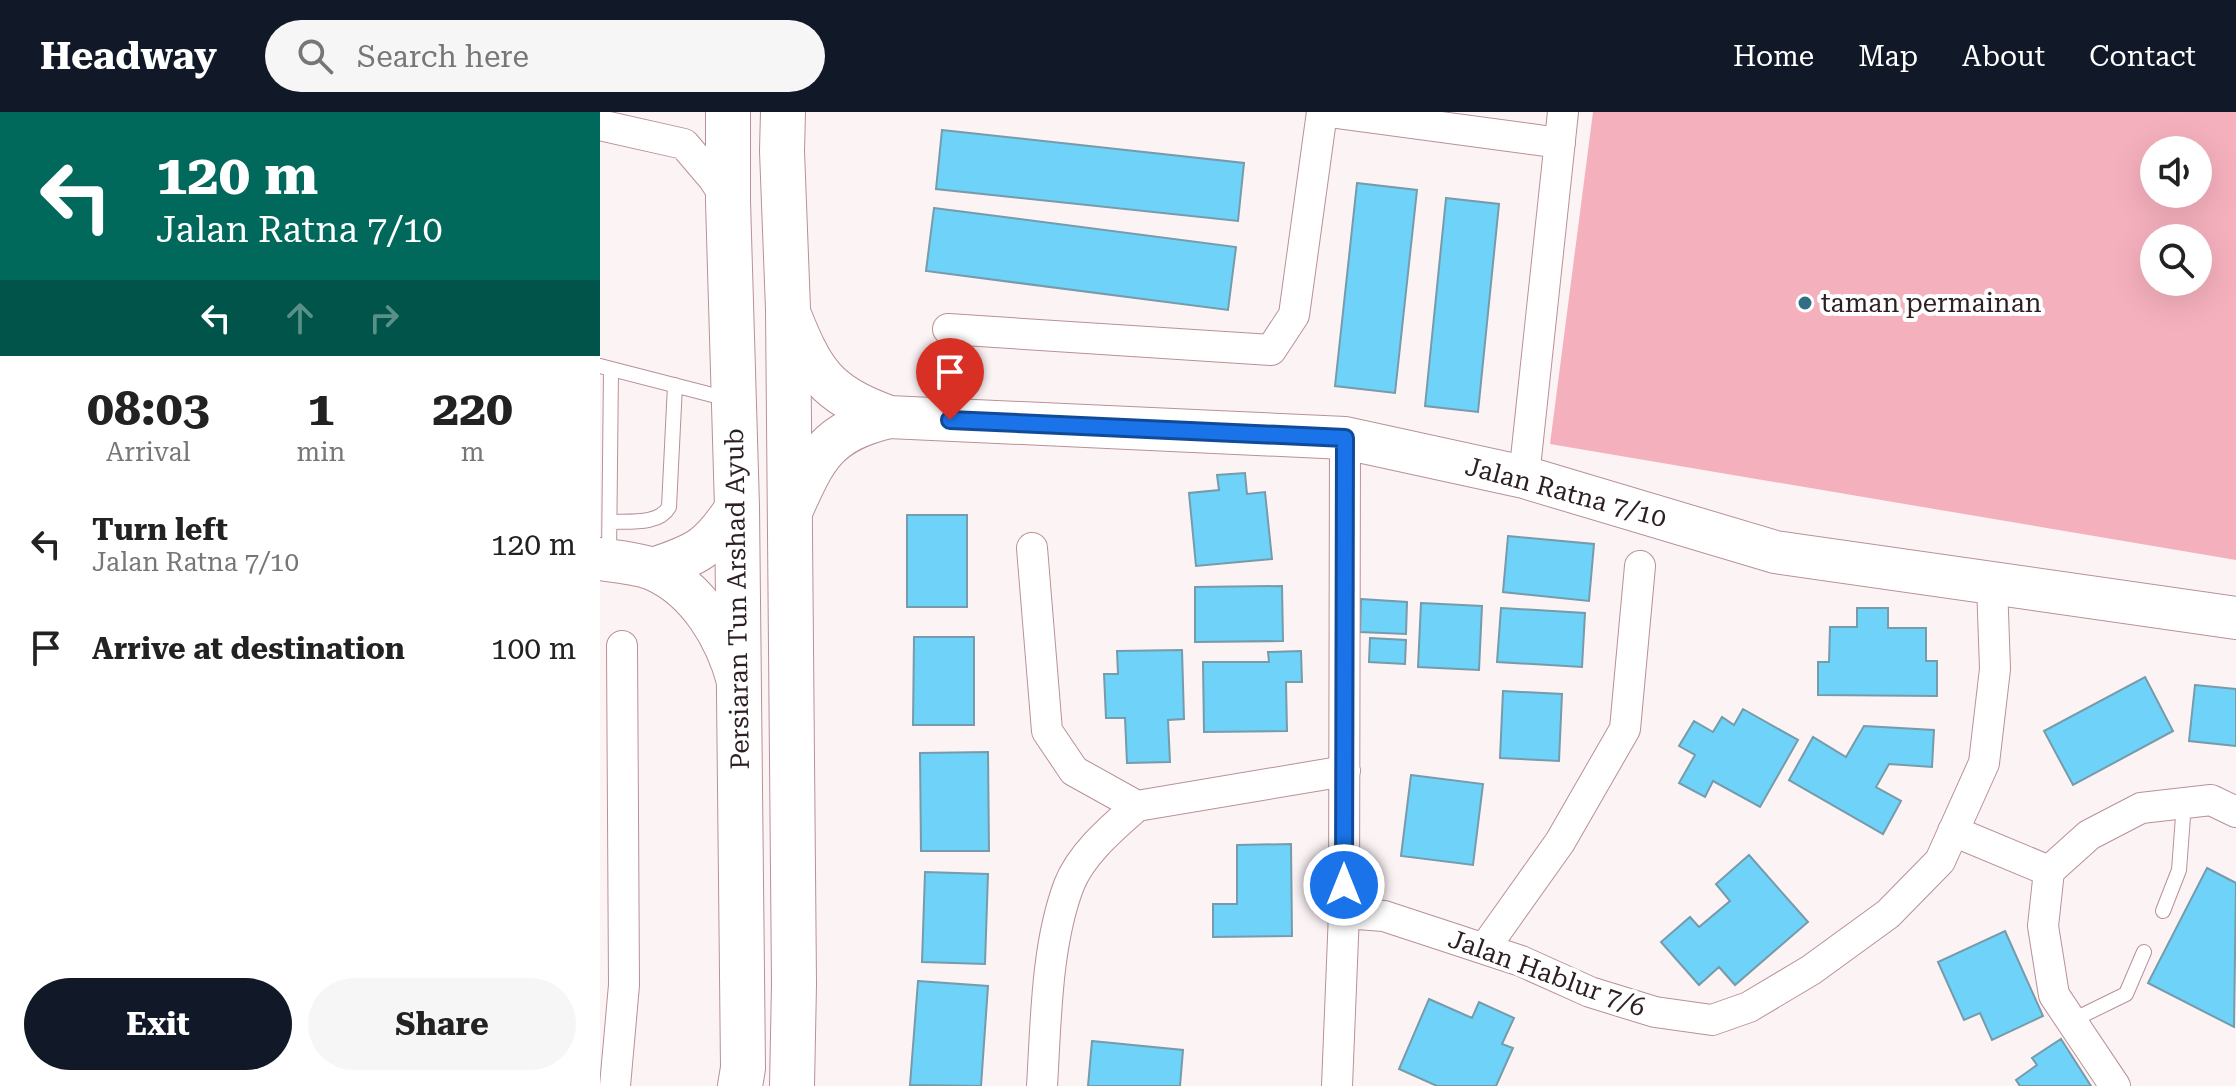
<!DOCTYPE html>
<html lang="en">
<head>
<meta charset="utf-8">
<style>
	body { margin:0; font-family:"Roboto Serif",serif; background:#f6f6f6; color:#222; height:100vh; display:flex; flex-direction:column; font-size:30px; white-space:nowrap }
	* { box-sizing:border-box; margin:0 }
	p { font-size:26px; color:#767676 }
	.icon { flex:none; width:44px; height:44px; fill:none; stroke:currentColor; stroke-width:2; stroke-linecap:round; stroke-linejoin:round }
	.map { position:relative; flex:1; overflow:hidden }
	.details { display:flex; flex-direction:column; background:#fff; width:600px }
	.details>* { flex:none }
	.hud { background:#00695c; color:#fff; overflow:hidden }
	.buttons { position:absolute; left:1540px; top:24px; display:grid; gap:16px }
	.buttons a { display:grid; place-items:center; width:72px; height:72px; border-radius:50%; background:#fff; box-shadow:0 8px 32px #0002; font-size:40px }
	.pin { position:absolute; display:grid; place-items:center; width:68px; height:68px; color:#fff; margin:-82px -34px; border-radius:50% 50% 50% 0; rotate:-45deg; box-shadow:0 0 8px #0007 }
	.pin .icon { rotate:45deg }
	.me { position:absolute; width:88px; margin:-44px; rotate:0deg; stroke-linejoin:round; filter:drop-shadow(0 0 6px #0008) }
	.turn { display:flex; align-items:center; gap:28px; height:168px; padding:0 24px; font-size:36px }
	.turn .icon { width:104px; height:104px; stroke-width:2.5 }
	.turn b { display:block; font-size:56px; line-height:68px }
	.lanes { display:flex; align-items:center; height:76px; padding:0 24px; background:#0003; justify-content:center; gap:40px; direction:ltr }
	.lanes .off { opacity:.35 }
	.eta { display:flex; justify-content:space-evenly; align-items:center; height:136px; text-align:center }
	.eta b { font-size:48px; font-weight:700; line-height:56px }
	.primary-button { display:flex; gap:16px; margin-top:auto; padding:16px 24px }
	.primary-button a { flex:1; height:92px; border-radius:48px; background:#111827; color:#fff; font-size:32px; font-weight:700; line-height:92px; text-align:center }
	.primary-button a+a { background:#f6f6f6; color:#222 }
	ul { padding:0; list-style:none }
	li { display:flex; align-items:center; gap:24px; height:104px; padding:0 24px }
	li div { flex:1 }
	li b { display:block; font-size:30px }
	li em { font-style:normal }
	header { display:flex; align-items:center; gap:48px; box-sizing:border-box; height:112px; padding:0 40px; background:#111827; color:#fff }
	header strong { font-size:38px }
	nav { display:flex; gap:44px; margin-inline-start:auto; font-size:28px }
	.search { width:560px; height:72px; background:#f6f6f6; display:flex; align-items:center; gap:20px; box-sizing:border-box; padding:0 28px; border-radius:44px; color:#767676; font-size:30px }
	main { display:flex; flex:1; min-height:0 }
	.map>svg:first-child { display:block }
</style>
</head>
<body>
<header>
<strong>Headway</strong>
<div class="search"><svg class="icon" aria-label="search" viewBox="0 0 24 24"><circle cx="10" cy="10" r="6"/><path d="M15 15l6 6"/></svg>Search here</div>
<nav><a>Home</a><a>Map</a><a>About</a><a>Contact</a></nav>
</header>
<main>
<section class="details">
<div class="hud">
<div class="turn"><svg class="icon" aria-label="left" viewBox="0 0 24 24"><path d="M17 20v-9H6M10 6l-5 5 5 5"/></svg><div><b>120 m</b>Jalan Ratna 7/10</div></div>
<div class="lanes"><svg class="icon" aria-label="left" viewBox="0 0 24 24"><path d="M17 20v-9H6M10 6l-5 5 5 5"/></svg><svg class="icon off" aria-label="ahead" viewBox="0 0 24 24"><path d="M12 20V5M6 11l6-6 6 6"/></svg><svg class="icon off" aria-label="right" viewBox="0 0 24 24"><path d="M7 20v-9h11M14 6l5 5-5 5"/></svg></div>
</div>
<div class="eta">
<div><b>08:03</b><p>Arrival</p></div>
<div><b>1</b><p>min</p></div>
<div><b>220</b><p>m</p></div>
</div>
<ul>
<li><svg class="icon" aria-label="left" viewBox="0 0 24 24"><path d="M17 20v-9H6M10 6l-5 5 5 5"/></svg><div><b>Turn left</b><p>Jalan Ratna 7/10</p></div><em>120 m</em></li>
<li><svg class="icon" aria-label="arrive" viewBox="0 0 24 24"><path d="M6 21V4h12l-3 4 3 4H6"/></svg><div><b>Arrive at destination</b></div><em>100 m</em></li>
</ul>
<div class="primary-button"><a>Exit</a><a>Share</a></div>
</section>
<div class="map">
<svg width="1636" height="974" viewBox="0 0 1636 974">
	<rect width="100%" height="100%" fill="#fcf3f5"/>
	<path fill="#f5b0bd" fill-rule="evenodd" d="M993 0H1636V448L950 332ZM1598 38V82H1554V38ZM1598 126V170H1554V126Z"/>
	<path fill="#6fd2f9" stroke="#769bab" stroke-width="2" d="M342 18 644 51 638 109 336 77Z
		M757 71 817 78 795 281 735 274Z
		M846 86 899 92 878 300 825 294Z
		M334 96 636 135 628 198 326 159Z
		M645 361 647 382 665 380 672 447 596 454 589 381 619 378 617 363Z
		M307 403H367V495H307Z
		M908 424 994 432 989 489 903 480Z
		M682 474 683 529 595 530V475Z
		M761 487 807 490 806 522 760 520Z
		M821 491 882 494 879 558 818 555Z
		M901 496 985 501 982 555 897 550Z
		M1257 496H1288V516H1326V549H1337V584L1218 583V550H1229L1230 515H1257Z
		M314 525H374V613H313Z
		M770 526 806 528 805 552 769 550Z
		M582 538 584 607 568 608 570 650 527 651 525 606H506L504 562H518L517 539Z
		M701 539 702 570H686L687 619 604 620 603 550H669L668 540Z
		M1545 565 1573 619 1473 673 1444 619Z
		M1595 573 1636 577V634L1589 629Z
		M903 579 962 582 959 649 900 646Z
		M1143 597 1198 628 1160 695 1113 669 1105 685 1079 671 1095 643 1079 634 1094 609 1113 620 1122 605 1134 613Z
		M1264 614 1334 618 1332 655 1289 652 1276 675 1301 689 1283 722 1189 668 1213 625 1246 645Z
		M388 640 389 739H321L320 641Z
		M811 663 883 672 873 753 801 744Z
		M691 732 692 824 613 825V792H637V733Z
		M1149 743 1208 810 1135 873 1119 855 1099 873 1061 830 1090 805 1099 815 1130 789 1116 772Z
		M1607 756 1636 771 1634 915 1548 871Z
		M325 760 388 762 385 852 322 850Z
		M1405 819 1443 904 1392 928 1380 901 1364 908 1338 850Z
		M318 869 388 874 381 974 310 973Z
		M829 887 872 906 879 890 914 906 902 932 913 936 896 974H837L799 957Z
		M1461 927 1491 974H1420L1416 968 1437 953 1432 946Z
		M492 929 583 938 580 974H488Z"/>
	<g fill="none" stroke-linecap="round" stroke-linejoin="round">
		<g stroke="#b89198" stroke-width="16">
			<path id="lane" d="M0 254 128 287
				M10 410C29 409 59 413 69 395L75 273
				M9 445 11 257
				M1563 799 1579 758 1584 691
				M1471 909 1526 882 1544 840"/>
		</g>
		<g stroke="#b89198" stroke-width="32">
			<path id="street" d="M729 0 960 31
				M0 13 84 32 113 66 128 89
				M348 217 671 238 694 203 722 0
				M924 365 963 0
				M432 436 447 619 474 659 537 694 745 659
				M1353 719 1449 759 1443 814 1454 883 1515 974
				M1449 759 1489 723 1541 696 1611 688 1636 700
				M744 801 784 804 921 849 990 880 1055 900 1112 908 1149 895 1211 858 1288 802 1340 749 1384 651 1395 557 1392 472
				M884 837 960 730 1025 617 1040 454
				M15 974 24 873 22 534
				M442 974C446 910 446 834 469 773 481 742 512 716 537 694
				M737 974 744 801 745 326"/>
		</g>
		<g stroke="#b89198" stroke-width="44">
			<path id="secondary" d="M188 198C213 261 224 281 289 305
				M190 402C215 346 225 320 289 305L745 326 924 365 1175 440 1636 506
				M0 447C17 450 39 451 55 458 99 478 126 525 138 569
				M53 457C99 442 110 436 137 395"/>
		</g>
		<g stroke="#b89198" stroke-width="46">
			<path id="primary" d="M128 0V89L137 395 143 956 140 974
				M183 0 182 39 188 197 194 872 192 974"/>
		</g>
		<use href="#lane" stroke="#fff" stroke-width="14"/>
		<use href="#street" stroke="#fff" stroke-width="30"/>
		<use href="#secondary" stroke="#fff" stroke-width="42"/>
		<use href="#primary" stroke="#fff" stroke-width="44"/>
	</g>
	<g fill="none" stroke-linecap="round" stroke-linejoin="round">
		<g stroke="#114b97" stroke-width="20">
			<path id="route" d="M350 308 745 326 744 773"/>
		</g>
		<use href="#route" stroke="#1a73e8" stroke-width="14"/>
	</g>
	<circle fill="#326e85" stroke="#fff" stroke-width="3" cx="1205" cy="191" r="8"/>
	<g text-anchor="middle" dominant-baseline="central" stroke-width="8" stroke-linejoin="round" paint-order="stroke">
		<g font-size="26" fill="#2d1e21" stroke="#fff" text-anchor="start">
			<text x="1221" y="191">taman permainan</text>
		</g>
		<g font-size="26" fill="#2d1e21" stroke="#fff">
			<text transform="translate(966 380) rotate(15)">Jalan Ratna 7/10</text>
			<text transform="translate(137 487) rotate(-91)">Persiaran Tun Arshad Ayub</text>
			<text transform="translate(947 861) rotate(20)">Jalan Hablur 7/6</text>
		</g>
	</g>
</svg>
<div class="buttons">
<a><svg class="icon" aria-label="sound" viewBox="0 0 24 24"><path d="M4 9h4l5-4v14l-5-4H4zM17 9q2 3 0 6"/></svg></a>
<a><svg class="icon" aria-label="search" viewBox="0 0 24 24"><circle cx="10" cy="10" r="6"/><path d="M15 15l6 6"/></svg></a>
</div>
<div class="pin" style="left:350px;top:308px;background:#d93025"><svg class="icon" aria-label="arrive" viewBox="0 0 24 24"><path d="M6 21V4h12l-3 4 3 4H6"/></svg></div>
<svg class="me" style="left:744px;top:773px" viewBox="-20 -20 40 40"><circle r="17" fill="#1a73e8" stroke="#fff" stroke-width="3"/><path d="M0-11L8 9 0 5-8 9z" fill="#fff"/></svg>
</div>
</main>
</body>
</html>
